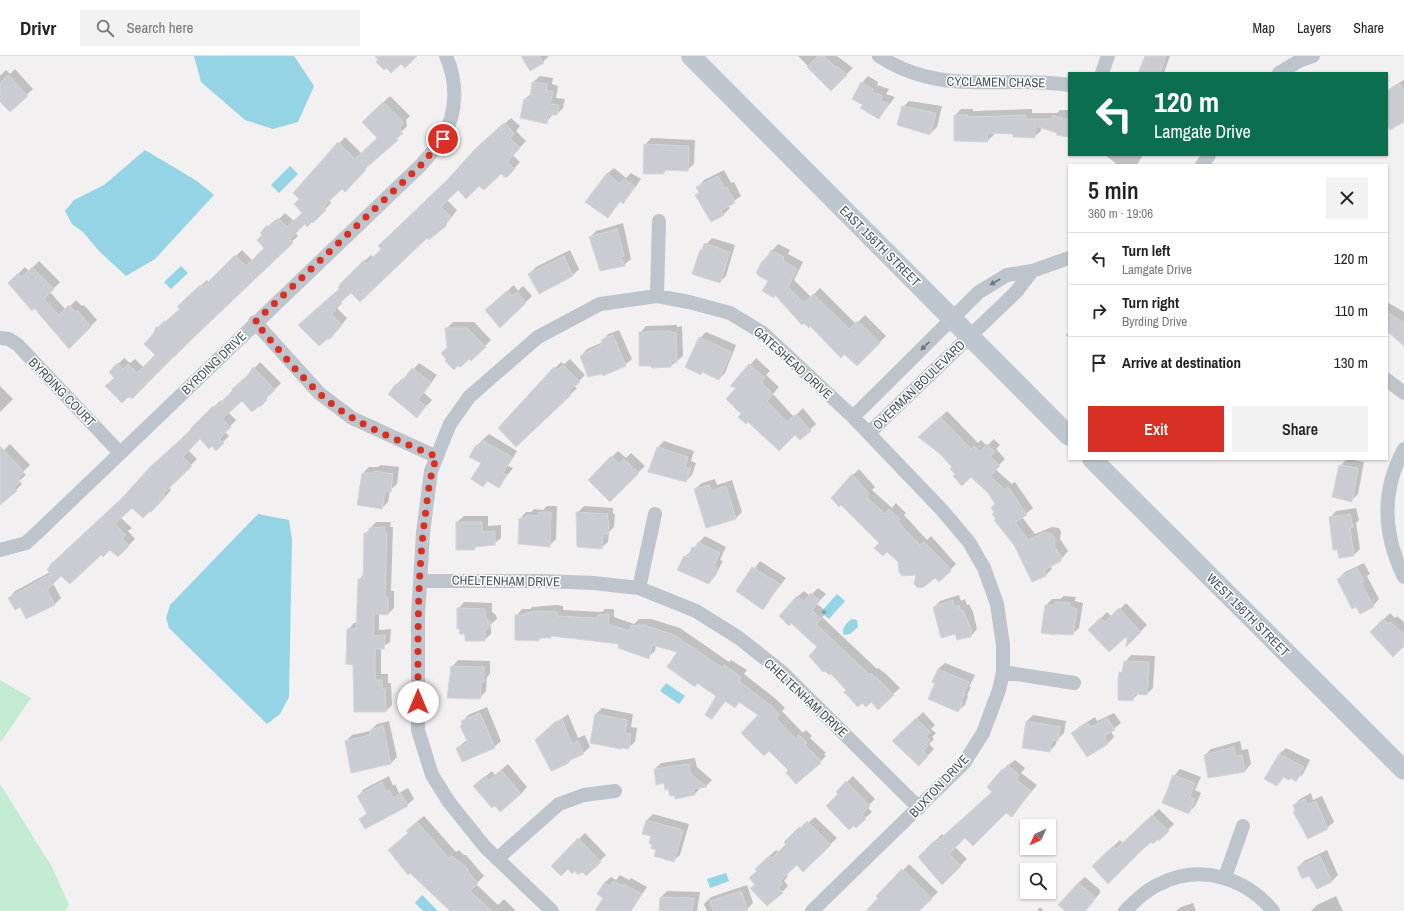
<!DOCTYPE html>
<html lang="en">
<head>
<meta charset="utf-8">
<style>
	body { margin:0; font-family:"Archivo Narrow",sans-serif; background:#f2f2f2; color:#222; height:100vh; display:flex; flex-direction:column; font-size:15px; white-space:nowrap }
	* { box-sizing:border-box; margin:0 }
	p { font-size:13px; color:#767676 }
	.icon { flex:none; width:22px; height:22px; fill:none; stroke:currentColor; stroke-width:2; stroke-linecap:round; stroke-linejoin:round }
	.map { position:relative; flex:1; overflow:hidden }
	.drawer { position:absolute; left:1068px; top:108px; width:320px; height:296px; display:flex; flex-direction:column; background:#fff; border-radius:0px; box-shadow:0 1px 3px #0004 }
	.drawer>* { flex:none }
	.guide { position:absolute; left:1068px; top:16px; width:320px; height:84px; border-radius:0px; box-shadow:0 1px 3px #0004; background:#0b6e4f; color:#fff; overflow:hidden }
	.needle { width:26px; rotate:226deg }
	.buttons { position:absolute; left:1020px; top:763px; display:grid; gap:8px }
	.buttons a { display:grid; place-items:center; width:36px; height:36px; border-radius:0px; background:#fff; box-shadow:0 1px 3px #0004; font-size:20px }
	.pin { position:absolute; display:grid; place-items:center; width:34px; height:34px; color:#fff; margin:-17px; border:2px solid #fff; border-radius:50%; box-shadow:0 1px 4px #0007 }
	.me { position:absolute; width:44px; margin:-22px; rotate:0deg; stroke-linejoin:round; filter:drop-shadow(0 0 3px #0008) }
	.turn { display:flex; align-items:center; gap:14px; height:84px; padding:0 20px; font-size:18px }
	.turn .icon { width:52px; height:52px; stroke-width:2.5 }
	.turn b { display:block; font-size:28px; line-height:34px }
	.round { display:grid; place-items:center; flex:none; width:42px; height:42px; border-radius:0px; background:#f2f2f2 }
	.summary { display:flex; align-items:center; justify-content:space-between; height:68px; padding:0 20px }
	h1 { font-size:24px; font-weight:600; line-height:30px }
	.button { display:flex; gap:8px; margin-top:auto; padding:8px 20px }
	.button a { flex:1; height:46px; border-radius:0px; background:#d93025; color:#fff; font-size:16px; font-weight:600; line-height:46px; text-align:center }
	.button a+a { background:#f2f2f2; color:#222 }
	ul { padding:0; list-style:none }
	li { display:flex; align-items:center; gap:12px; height:52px; padding:0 20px; border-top:1px solid #e0e0e0 }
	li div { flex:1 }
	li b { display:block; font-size:15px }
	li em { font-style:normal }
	header { display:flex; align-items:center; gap:24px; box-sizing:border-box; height:56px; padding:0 20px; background:#fff; border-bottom:1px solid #e0e0e0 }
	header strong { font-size:19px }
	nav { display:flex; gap:22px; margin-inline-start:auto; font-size:14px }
	.search { width:280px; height:36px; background:#f2f2f2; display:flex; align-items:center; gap:10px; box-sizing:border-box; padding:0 14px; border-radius:0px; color:#767676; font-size:15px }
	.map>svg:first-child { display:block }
</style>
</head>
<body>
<header>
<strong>Drivr</strong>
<div class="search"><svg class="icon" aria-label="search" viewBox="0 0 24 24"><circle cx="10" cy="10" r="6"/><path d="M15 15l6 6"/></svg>Search here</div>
<nav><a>Map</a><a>Layers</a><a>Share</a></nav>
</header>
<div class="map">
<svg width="1404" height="855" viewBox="0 0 1404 855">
	<rect width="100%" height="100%" fill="#f2f0f0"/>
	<path fill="#c3ebd2" d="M0 624 31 642 0 687Z
		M0 728 52 811 69 849 65 855H0Z"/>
	<path fill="#94d4e4" d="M194 0H294L314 30 298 66 273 73 245 64 201 26Z
		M145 94 197 125 214 139 155 203 126 220 99 195 83 176 72 168 65 155 74 144 104 129Z
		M290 110 298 118 279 137 271 129Z
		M181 210 188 217 171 233 164 226Z
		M258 458 289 464 292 484 289 641 280 658 267 668 169 572 166 562 170 549Z
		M837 538 845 545 829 563 821 556Z
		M852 563 857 564 858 571 850 578 844 579C841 573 846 567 852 563Z
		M666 627 685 640 679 648 660 635Z
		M726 817 729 825 710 832 707 823Z
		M422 839 438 855H423L415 847Z"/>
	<path fill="#0003" d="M521 0H549L543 6Z
		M798 0H837L853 12 831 33Z
		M1145 0H1170L1164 17H1139Z
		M15 13 33 33 10 55 0 45V20L6 14 10 18Z
		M540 20 553 22 552 28 558 30 556 42 565 43 563 52 557 58H553L546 67 525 43 532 37 533 26Z
		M868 20 878 26 877 29 889 33 886 38 895 41 879 62 864 48 862 27Z
		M1404 24V65L1387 68V34Z
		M390 40 410 60 406 64 407 70 401 76 403 77 371 106 345 135 342 132 332 140 330 145 331 147 313 166 305 167 295 176 298 180 132 342 110 316 124 302 130 307 135 303 144 312 156 299 154 279 157 272 164 265H167L181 253 179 251 207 224 209 226 242 194 253 205 265 192 261 177 275 164 277 165 285 157 294 165 303 157 300 143 294 137 345 81 362 98 379 82 363 66Z
		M909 45 942 50 937 71 930 78 903 51Z
		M961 53H973V55L1032 53V57H1057L1060 54H1069V80L1041 71V75L1034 81 1014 77 994 76V79L987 85 955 59Z
		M511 62 520 70 516 75 526 85 513 99 520 106 514 113 502 116 479 129 458 133 447 144 457 154 445 170 427 180 352 235 340 245 342 247 337 252 347 262 337 275 299 269 340 233 342 226 371 199 374 202 484 86Z
		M651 82 695 84 694 108 687 114H667L663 117 645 89Z
		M1105 99H1143L1137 109H1118Z
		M614 112 626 122 631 117 641 123 629 140 623 146 621 145 608 160 607 118Z
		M724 114 731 127 734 126 741 140 728 149 730 152 723 159 696 139 700 136 698 131 704 124Z
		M623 167 631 203 624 209 590 181 596 175Z
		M712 182 735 189 726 220 720 226 701 194Z
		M778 188 790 194 788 198 803 206 794 224 811 241 820 232 856 268 865 259 886 280 857 309 776 238 774 241 762 206Z
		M570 194 579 213 573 219 529 218 536 211Z
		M39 205 60 226 50 236 66 254 76 244 82 250 84 249 97 264 69 292 34 251 9 227 25 211 29 215Z
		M514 229 518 235 523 230 532 240 500 271 486 254Z
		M1387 246 1404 256V288L1387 274Z
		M453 266H474L491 284 471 304 469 301 458 308 448 292 446 273Z
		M677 269V271L682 270 683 300 671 310 640 277 646 270Z
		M619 274 632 303 625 309 581 300 587 293 603 286 608 278Z
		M706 276 736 289 725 317 719 323 703 315 700 282Z
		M1069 276V282L1066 279Z
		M756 302 770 315 766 319 779 331 773 338 794 361 803 352 816 368 800 383 795 378 766 383 742 358 738 332 750 309Z
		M570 303 585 319 574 330 577 332 516 390 555 312 561 306 564 308Z
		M260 306 281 327 260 349 242 343 228 356 236 364 225 376 229 380 216 393 200 382 188 394 197 403 169 431 171 434 158 449 132 450 121 462 132 472 128 475 135 483 118 500 110 492 61 518 53 527 61 542 54 549 21 550 9 542 15 535 50 516 191 373 220 345 226 343Z
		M419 307 437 319 424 337 432 344 417 360 396 329 403 322 404 324Z
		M0 330 13 343 0 356Z
		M947 355 978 387 981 384 987 390 994 383 1000 389 996 393 1005 403 995 413 1012 428 1015 426 1033 452 1022 461 1035 478 1052 471 1059 472 1061 476 1060 483 1068 495 1059 506 1051 510 1052 513 1046 519 1033 525 1015 489 997 463 996 449 989 437 971 420 956 418 954 411 926 375Z
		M489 378 517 395 508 410 513 412 499 430 488 425 483 430 482 406 476 390Z
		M664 385 694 395 691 405 696 407 692 419 686 425 658 391Z
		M10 388 30 409 23 416 26 419 19 425 22 428 16 434 0 443V398Z
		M618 395 626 402 631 397 645 410 610 444 589 424Z
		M1347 403 1364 406 1358 438 1351 445 1340 410Z
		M381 409 399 411 397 428 390 434 388 446 382 452 363 417 369 411H378Z
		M859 413 875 431 872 434 892 452 896 447 906 457 904 459 927 484 931 480 956 508 939 525 935 520 917 518 899 506 881 487 853 419Z
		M715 423 717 429 732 424 742 456 736 462 695 433 702 427Z
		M547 450H557L556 483 549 490 520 463 526 456H531L534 453 543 454Z
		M584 450 613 452V458H615L614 471 609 476 608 486 601 492 577 457Z
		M1356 452 1359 464 1356 467 1360 493 1354 499 1340 501 1330 462 1336 455Z
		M464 460H488V470L501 469V482L494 488 478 489 474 493H457V466Z
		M376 466H391L390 471H393L391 535H394V552L388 558H379V574L391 573 390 586 381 592V618H388V627H391L392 649 386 655H355L354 608 348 574 354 567H358L359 523 364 518 365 478Z
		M705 480 726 491 720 504 723 505 715 520 709 527 685 501Z
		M760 505 786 522 763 552 738 535Z
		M1364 507 1370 518 1367 520 1379 543 1373 550 1357 549 1338 523 1345 516Z
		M818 532 826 538 817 548 827 556 822 561 877 613 878 612 886 618 900 632 893 638 871 645 848 634 819 591 797 541 804 535 810 540Z
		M959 539 961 545 965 543 967 549 969 548 973 556 977 573 971 580 956 576 934 551 940 545Z
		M1064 540 1076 541 1075 545 1083 547 1079 572 1072 578 1056 577 1055 578 1042 576 1046 549 1052 543H1060Z
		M464 546 492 547V556L496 559 497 563 491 568V578L484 584 466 577 461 572 458 553Z
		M1126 547 1147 569 1127 589 1129 577 1090 574 1107 556 1112 561Z
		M557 549 563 550V554L602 556 605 553H614V561L634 568 639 563H651L680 572 729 606 731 604 747 614 744 618 776 643 785 652 782 655 803 677 806 674 812 680 810 682 826 697 824 698 826 700 820 706 789 714 760 659 740 646 735 651 726 645 712 662 718 640 698 626 695 630 679 595 656 589 655 595 648 601 621 587 552 579 550 581H542L539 584 516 560 522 553H530L532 551Z
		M1390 557 1395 562 1397 560 1404 566V588L1371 576Z
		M1131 599 1155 600 1153 632 1147 638 1139 637 1132 644 1120 623 1125 606Z
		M458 604 490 605V618L487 621 486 635 480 642 448 641 452 611Z
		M945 607 975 619 969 631H971L967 639 968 640 965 649 958 655 936 626 938 613Z
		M487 651 501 685 494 691 457 692 467 684 462 666 468 659Z
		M602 652 633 658 631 671 637 672 635 686 628 692 591 686 596 658Z
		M923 656 935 669 931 673 936 677 932 681 934 683 929 688 934 693 919 709 894 685Z
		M1114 657 1121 667 1111 675 1114 681 1108 687 1087 700 1072 677 1079 671 1095 661 1097 665Z
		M568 658 578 682 585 679 590 691 583 697 573 702 567 708 543 678Z
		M1033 659 1066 665 1064 677 1057 684 1056 688 1050 695 1023 692 1027 665Z
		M389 665 397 701 391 707 346 685 352 679 370 675 377 668Z
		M1240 685 1242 694 1248 693 1251 708 1245 715 1209 721 1205 699 1211 693Z
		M1286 692 1310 704 1303 718 1296 724 1291 721H1284L1277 729 1266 722 1279 698Z
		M695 702 697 711 712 724 706 730 701 731 695 738 676 739 655 713 661 707Z
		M1015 704 1025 712 1021 717 1037 729 1012 760 1006 756 965 780 955 791 967 803 942 827 920 801 942 778 944 780 993 736 988 731 1003 713Z
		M508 708 527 731 521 738 481 724 492 715 495 719Z
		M1180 713 1201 721 1195 734 1201 737 1195 750 1189 756 1174 720Z
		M389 720 393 730 395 728 399 737 408 732 414 743 407 749 360 763 367 757 358 740 364 733Z
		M853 720 875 743 867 751 872 756 865 762 837 736Z
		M1311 737 1313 744 1322 740 1334 766 1327 772 1294 756 1296 754 1294 749 1300 743Z
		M1159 753 1174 768 1159 783 1151 784 1093 810 1120 784 1123 788Z
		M653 758 689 768 680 799 673 805 657 793 647 764Z
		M424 760 456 796 459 794 464 799H466L484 820 476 828 498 849 504 843 516 855H452L389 794 409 777 407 775 414 768Z
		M815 761 837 782 803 814 797 808 786 818 788 820 784 825 788 830 782 836 751 832 755 828 758 815 762 807 776 794 779 796 787 788 786 786 807 765 808 767Z
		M585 777 606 799 586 819 582 814 552 810Z
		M1327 794 1338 819 1332 825 1318 832 1309 819 1298 811 1304 805Z
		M909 808 938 836 918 855H866Z
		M620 819 629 824 631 822 647 831 631 855H603L604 827 611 821 616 824Z
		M1085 821 1100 834V837L1094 844 1078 855H1067L1078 827Z
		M747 829 753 847 748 852V855H707L704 848 711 841Z
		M667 835 700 836 697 855H660L661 841Z
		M1336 840 1343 855H1311L1317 849Z
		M1193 847 1196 855H1176L1181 851Z
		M1040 851 1044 855H1037Z"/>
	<path fill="#cbccd2" stroke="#d5d6db" d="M375 0H417L405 12 401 8 391 17 386 12 384 14 376 6 378 4Z
		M521 0H539L544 7 530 15Z
		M818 0H824L835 11 837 10 847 19 831 35 807 11Z
		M1145 0H1166L1160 17H1138Z
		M8 19 28 40 10 56 0 46V27Z
		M532 26 547 28 546 34 553 36 550 48 559 49 557 59H549L547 68 520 62 524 43H530Z
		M861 26 873 33 872 36 883 40 880 45 889 47 879 63 860 52 863 49 852 43Z
		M1400 28 1404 34V66L1390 74 1387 68V35Z
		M383 46 404 67 400 71 401 77 396 82 398 84 365 113 366 114 345 136 342 133 327 147 324 152 326 154 313 167 312 166 307 171 305 168 290 183 293 187 172 302 132 343 130 341 127 342 122 347 105 330 114 322 109 316 117 307 123 313 128 308 137 317 155 299 144 288 153 278 156 271H159L180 253 177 251 185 243 200 229 202 232 235 199 246 210 264 192 257 184 262 179 260 177 267 169 270 171 278 162 287 171 302 157 294 148 299 143 293 137 338 86 355 103 377 82 362 66Z
		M902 50 936 57 930 79 897 69Z
		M954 59H968L967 61 1026 59V63H1052L1053 59 1069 64V81L1056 79 1057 77 1035 70V82L1013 81V78L987 77 988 86 954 85Z
		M504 67 514 77 510 82 520 92 507 106 515 113 506 122 501 118 484 134 479 130 466 143 458 134 441 151 451 161 446 168V170L429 184 427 182 360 246 351 237 334 252 336 254 331 258 342 269 330 283H327L319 290 298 269 339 233 338 231 342 226 364 204 367 208 381 193 378 190 448 123 476 92Z
		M644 88 689 90 688 115 664 114V118H643Z
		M607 117 620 128 624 123 635 130 623 148 620 145 608 162 585 146Z
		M718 120 725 133 727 131 735 147 721 154 724 159 711 166 695 139 699 137 696 131Z
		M617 173 624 200 621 201 625 210 600 215 589 181Z
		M704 187 730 196 720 227 692 218 700 194H702Z
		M771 194 784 201 783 204 797 213 788 231 804 247 813 238 849 273 858 265 880 287 857 310 844 298 841 302 810 270 809 272 804 267 802 269 775 239 774 242 762 235 768 225 757 219 758 218 756 217 762 205 764 207Z
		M564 200 573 220 539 238 528 218Z
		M32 211 54 233 44 243 59 259 69 249 76 256 78 255 91 271 69 293 34 252 32 255 8 227 18 217 22 221Z
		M507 235 512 240 517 236 526 247 500 272 485 254Z
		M1387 256 1404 267V290L1387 275Z
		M445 272H467L486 291 471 305 469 303 461 311 458 310 454 314 445 305 446 303 441 297 447 292Z
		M671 275V277L676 276 677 307 671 304V311L652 312 651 310H639V276Z
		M613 279 626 310 603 320 602 318 588 321 580 300 602 288 601 284Z
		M699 281 731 296 719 324 702 316 701 319 685 311Z
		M749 308 765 322 761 326 773 338 767 345 787 366 796 358 811 375 800 384 795 379 779 395 748 366 746 368 738 361 741 358 726 343 736 332 730 330Z
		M563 309 580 326 568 336 571 339 516 391 498 372 554 311 557 314Z
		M253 311 275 334 266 342 267 344 261 350 258 351 252 356 242 345 222 363 231 371 219 383 224 387 216 395 212 390 209 393 200 383 183 401 192 410 163 438 165 441 151 456H149L143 462 132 452 115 468 126 479 122 482 129 490 118 501 110 494 103 501 101 499 70 528 61 520 47 534 55 549 26 563 20 551 15 554 8 542 51 518 47 514 51 508 123 441 150 411 191 374 190 373 212 351 218 349 233 334 232 333 248 319Z
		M412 312 431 326 418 344 426 350 417 362 388 338 396 328 398 330Z
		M940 361 971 393 974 390 980 396 987 388 995 396 990 400 1000 410 990 420 1005 434 1008 431 1027 459 1015 466 1028 484 1045 476 1052 478 1055 483 1054 489 1062 502 1060 506 1044 514 1046 520 1032 526 1014 489 994 464 996 463 992 458 994 456 991 452 995 448 988 437 971 421 962 430 953 420 955 418 950 413 952 411 939 397 918 381Z
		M482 384 512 401 503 417 507 419 499 432 487 425 483 431 471 423 481 407 469 401 476 389 478 391Z
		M0 390 24 416 18 423 20 426 14 432 17 435 0 449Z
		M657 391 688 401 685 412 691 413 686 426 648 416Z
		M611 400 619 408 624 403 639 417 610 446 588 424Z
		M1339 409 1358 412 1352 446 1332 441Z
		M374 415 393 418 391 436 385 435 382 453 357 449 362 417H373Z
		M852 418 869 438 867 441 885 458 889 453 900 463 898 466 920 489 924 486 947 509 951 515 939 526 935 522 924 531 918 532 914 528 916 519 902 520 899 516 898 506 887 496 883 500 874 492 879 487 841 449 839 451 831 442Z
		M709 429 711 435 726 430 736 463 706 472 694 433Z
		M539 456H551L550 491 518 488 519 463 527 461V459L539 460Z
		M576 456 608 458 607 464H609L608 478H603L602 493 577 491Z
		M1350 458 1353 471 1350 472 1354 500 1339 502 1337 494H1333L1329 461Z
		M456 466H482V476L495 475V489L475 491V494H456Z
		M385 471V477H387L385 541H388V559L374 558 373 580 385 579 384 593H375V624H382V633H385L386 656H354L353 609 346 608 347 573H356L358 523H363L364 477H368L369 472Z
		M698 486 720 497 714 510 717 512 709 528 677 514 684 500 688 501 692 491 695 492Z
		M752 511 780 528 763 554 736 535Z
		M1357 512 1364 525 1361 527 1374 551 1360 558 1356 551 1352 553 1337 523Z
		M811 537 820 545 812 554 821 563 816 568 870 619 871 617 879 624 894 639 878 654 871 646 866 651 862 647 858 651 844 636 846 634 831 618 829 619 825 615 823 616 809 600 817 591 791 567 789 570 779 560 797 540 804 546Z
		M953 544 954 551 959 549 960 554H963L971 573V581L957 584 955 578 941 582 933 551Z
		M1056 546 1070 547V551L1077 553 1073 579 1055 578V579L1041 577 1045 549H1055Z
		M457 552 485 553 486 562 490 565 491 570 485 575V585H465V578H459L460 573H457Z
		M1119 552 1141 576 1126 591 1127 580 1109 596 1088 574 1100 562 1105 566Z
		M537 555 557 556V560L597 562 598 559 609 558 608 568 629 575 631 569 636 570 637 569H644L674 579 723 612 724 609 741 621 739 625 770 649 780 659 776 662 796 683 799 679 807 687 805 689 820 704 819 705 821 707 796 728 786 717 788 714 769 695 764 700 741 677 758 659 739 646 735 652 725 645 712 663 705 659 716 640 697 627 695 631 667 611 677 596 652 589 649 603 618 592 619 588 551 580V582H539V585L515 584V559H525V557Z
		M1383 563 1388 568 1390 566 1404 578V590L1393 601 1370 576Z
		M1124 605 1149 606 1147 639 1133 638V645L1118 644V623L1119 616H1122Z
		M451 610 484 611V626H481L480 643 447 642Z
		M938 613 969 626 964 637 965 638 961 646 963 647 958 656 928 643 935 627 932 626Z
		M480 657 495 692 462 706 456 692 468 687 460 670 462 669 461 665Z
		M595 658 627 664 625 677 631 678 629 693 621 692 620 693 590 687Z
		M916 662 930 676 926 680 930 684 926 688 928 690 923 695 928 700 919 710 892 685Z
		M1107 662 1115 674 1104 680 1108 688 1087 701 1071 677 1088 667 1091 671Z
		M562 663 572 688 578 685 584 698 566 706 567 708 551 715 535 684 555 666Z
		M1026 665 1060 671 1058 685 1052 684 1050 696 1022 692Z
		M383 670 391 708 351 717 345 685 370 679V674Z
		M1234 691 1236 700 1242 699 1245 716 1208 722 1204 699Z
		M1279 698 1304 711 1296 726 1291 722 1289 724 1283 721 1277 730 1264 723Z
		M689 708 691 718 707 731 693 733 695 739 675 743V740H670L668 733 665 734 664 727 656 729 654 713Z
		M1007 709 1019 718 1016 724 1031 735 1012 761 1006 757 973 790 965 782 949 798 961 810 942 829 918 801 935 784 937 786 941 782 992 736 987 731 1002 713 1004 714Z
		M501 714 521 738 500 756 495 750 492 752 473 730 485 720 489 724Z
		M1173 719 1195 727 1190 741 1195 743 1189 758 1162 747Z
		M846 725 870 750 862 758 866 763 856 772 854 770 849 774 826 750 838 738 836 736Z
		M382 726 386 736 389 734 393 742 401 737 408 750 365 773 359 763 367 758 357 740Z
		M1305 743 1307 749 1316 745 1328 773 1308 783 1293 756 1295 755 1293 749Z
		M1152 759 1169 775 1159 785 1158 783 1153 788 1151 786 1143 793 1108 828 1092 810 1113 790 1116 793Z
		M646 764 683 774 674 806 654 800 656 794 651 792 652 789 649 787 651 780 642 778Z
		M417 766 449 802 452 800 467 812 470 818 478 827 470 835 492 855H450L410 817 408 819 388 794 408 777 406 775Z
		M808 766 831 789 803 816 797 809 780 825 783 827 778 832 783 837 767 850 750 832 756 830 749 822 757 815 755 813 769 800 772 802 786 788 784 786 799 771 801 772Z
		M578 782 601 806 586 820 582 816 578 819 575 815 572 818 568 813 561 820 551 810Z
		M1320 800 1332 826 1317 833 1309 820 1302 823 1297 811Z
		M902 813 932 843 919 855H866L878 842 876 840Z
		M613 825 623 830 624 828 642 838 631 855H595L603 842 597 838 604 827 610 830Z
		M1078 827 1094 840V845L1085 855H1065L1058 849Z
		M741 835 748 855H713L710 845Z
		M660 841 694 842 692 855H659Z"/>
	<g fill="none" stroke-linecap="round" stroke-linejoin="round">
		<path stroke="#bdc4cb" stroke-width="14" d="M879 0C941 41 1002 19 1069 29
			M1102 17 1108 0
			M1279 17 1299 5 1313 0
			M1202 109 1209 99
			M657 240 659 165
			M255 266 319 337 352 362 437 401
			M0 282 9 283 18 289 120 397
			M1387 324 1404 337
			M853 361 979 236 1007 219 1032 215 1069 202
			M869 377 1017 235 1032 215
			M1404 393C1381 435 1383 478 1404 521
			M0 494 26 487 39 475 421 109C428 100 438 91 443 82 457 56 458 27 446 0
			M420 525H544L594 527 639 532 696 555 739 582 782 616 919 752
			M639 532 655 458
			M1003 616 1074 627
			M497 803 559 748 584 739 615 735
			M1225 821 1243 770
			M552 855 485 791 449 746 432 719 418 674V560L423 477 431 415 450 368 469 341 538 281 600 248 657 240 689 246 730 257 763 277 853 361 942 454 969 486 984 512 997 548 1003 589V616L999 634 983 677 964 707 812 855
			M1125 855C1136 844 1147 833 1162 827 1201 808 1246 822 1273 855"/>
		<path stroke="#bec7d0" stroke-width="20" d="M691 0 1069 380
			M1092 403 1404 714"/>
	</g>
	<defs><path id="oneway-solid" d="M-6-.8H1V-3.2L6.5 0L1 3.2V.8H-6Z"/></defs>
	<g fill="#6c757d">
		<use href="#oneway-solid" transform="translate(995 226) rotate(150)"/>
		<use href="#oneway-solid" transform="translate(925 290) rotate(136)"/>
	</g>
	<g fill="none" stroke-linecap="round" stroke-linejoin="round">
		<path stroke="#d93025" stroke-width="7" stroke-dasharray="0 12.6" d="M418 646C418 584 417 522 425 461 428 440 429 420 437 401 396 383 352 368 319 337 296 316 276 290 255 266L421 109 443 83"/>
	</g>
	<g text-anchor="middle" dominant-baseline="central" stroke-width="3" stroke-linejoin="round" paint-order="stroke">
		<g font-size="13" fill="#4a535c" stroke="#fff">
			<text transform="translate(996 26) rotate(1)">CYCLAMEN CHASE</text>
			<text transform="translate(880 190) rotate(45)">EAST 156TH STREET</text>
			<text transform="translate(214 307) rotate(-44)">BYRDING DRIVE</text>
			<text transform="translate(793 307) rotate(42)">GATESHEAD DRIVE</text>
			<text transform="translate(919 329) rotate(-44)">OVERMAN BOULEVARD</text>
			<text transform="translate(62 336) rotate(46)">BYRDING COURT</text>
			<text transform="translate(506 525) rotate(1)">CHELTENHAM DRIVE</text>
			<text transform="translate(1248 559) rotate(45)">WEST 156TH STREET</text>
			<text transform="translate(806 642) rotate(43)">CHELTENHAM DRIVE</text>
			<text transform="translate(939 730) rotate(-47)">BUXTON DRIVE</text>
		</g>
	</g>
</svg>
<div class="buttons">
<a><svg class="needle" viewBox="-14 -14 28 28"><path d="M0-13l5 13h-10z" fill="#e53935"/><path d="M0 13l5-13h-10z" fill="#767676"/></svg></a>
<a><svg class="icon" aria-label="search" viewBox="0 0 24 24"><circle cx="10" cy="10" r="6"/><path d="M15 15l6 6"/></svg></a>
</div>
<div class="pin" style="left:443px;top:83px;background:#d93025"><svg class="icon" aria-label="arrive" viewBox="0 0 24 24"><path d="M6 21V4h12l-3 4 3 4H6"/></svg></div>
<svg class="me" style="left:418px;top:646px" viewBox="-20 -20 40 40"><circle r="19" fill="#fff"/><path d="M0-13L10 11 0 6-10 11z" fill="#d93025"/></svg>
<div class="guide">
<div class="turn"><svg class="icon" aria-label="left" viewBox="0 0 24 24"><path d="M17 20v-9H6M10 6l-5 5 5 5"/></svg><div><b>120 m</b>Lamgate Drive</div></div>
</div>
<section class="drawer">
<div class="summary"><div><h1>5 min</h1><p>360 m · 19:06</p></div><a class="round"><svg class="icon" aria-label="close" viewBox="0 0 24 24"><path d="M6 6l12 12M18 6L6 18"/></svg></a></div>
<ul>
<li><svg class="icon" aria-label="left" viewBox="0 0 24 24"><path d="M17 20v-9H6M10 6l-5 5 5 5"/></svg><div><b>Turn left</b><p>Lamgate Drive</p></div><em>120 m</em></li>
<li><svg class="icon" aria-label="right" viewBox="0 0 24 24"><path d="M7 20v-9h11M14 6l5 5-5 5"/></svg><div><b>Turn right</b><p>Byrding Drive</p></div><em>110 m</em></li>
<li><svg class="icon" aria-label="arrive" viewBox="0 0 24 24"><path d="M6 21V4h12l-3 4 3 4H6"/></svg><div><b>Arrive at destination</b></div><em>130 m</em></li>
</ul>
<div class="button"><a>Exit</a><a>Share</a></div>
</section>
</div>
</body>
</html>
